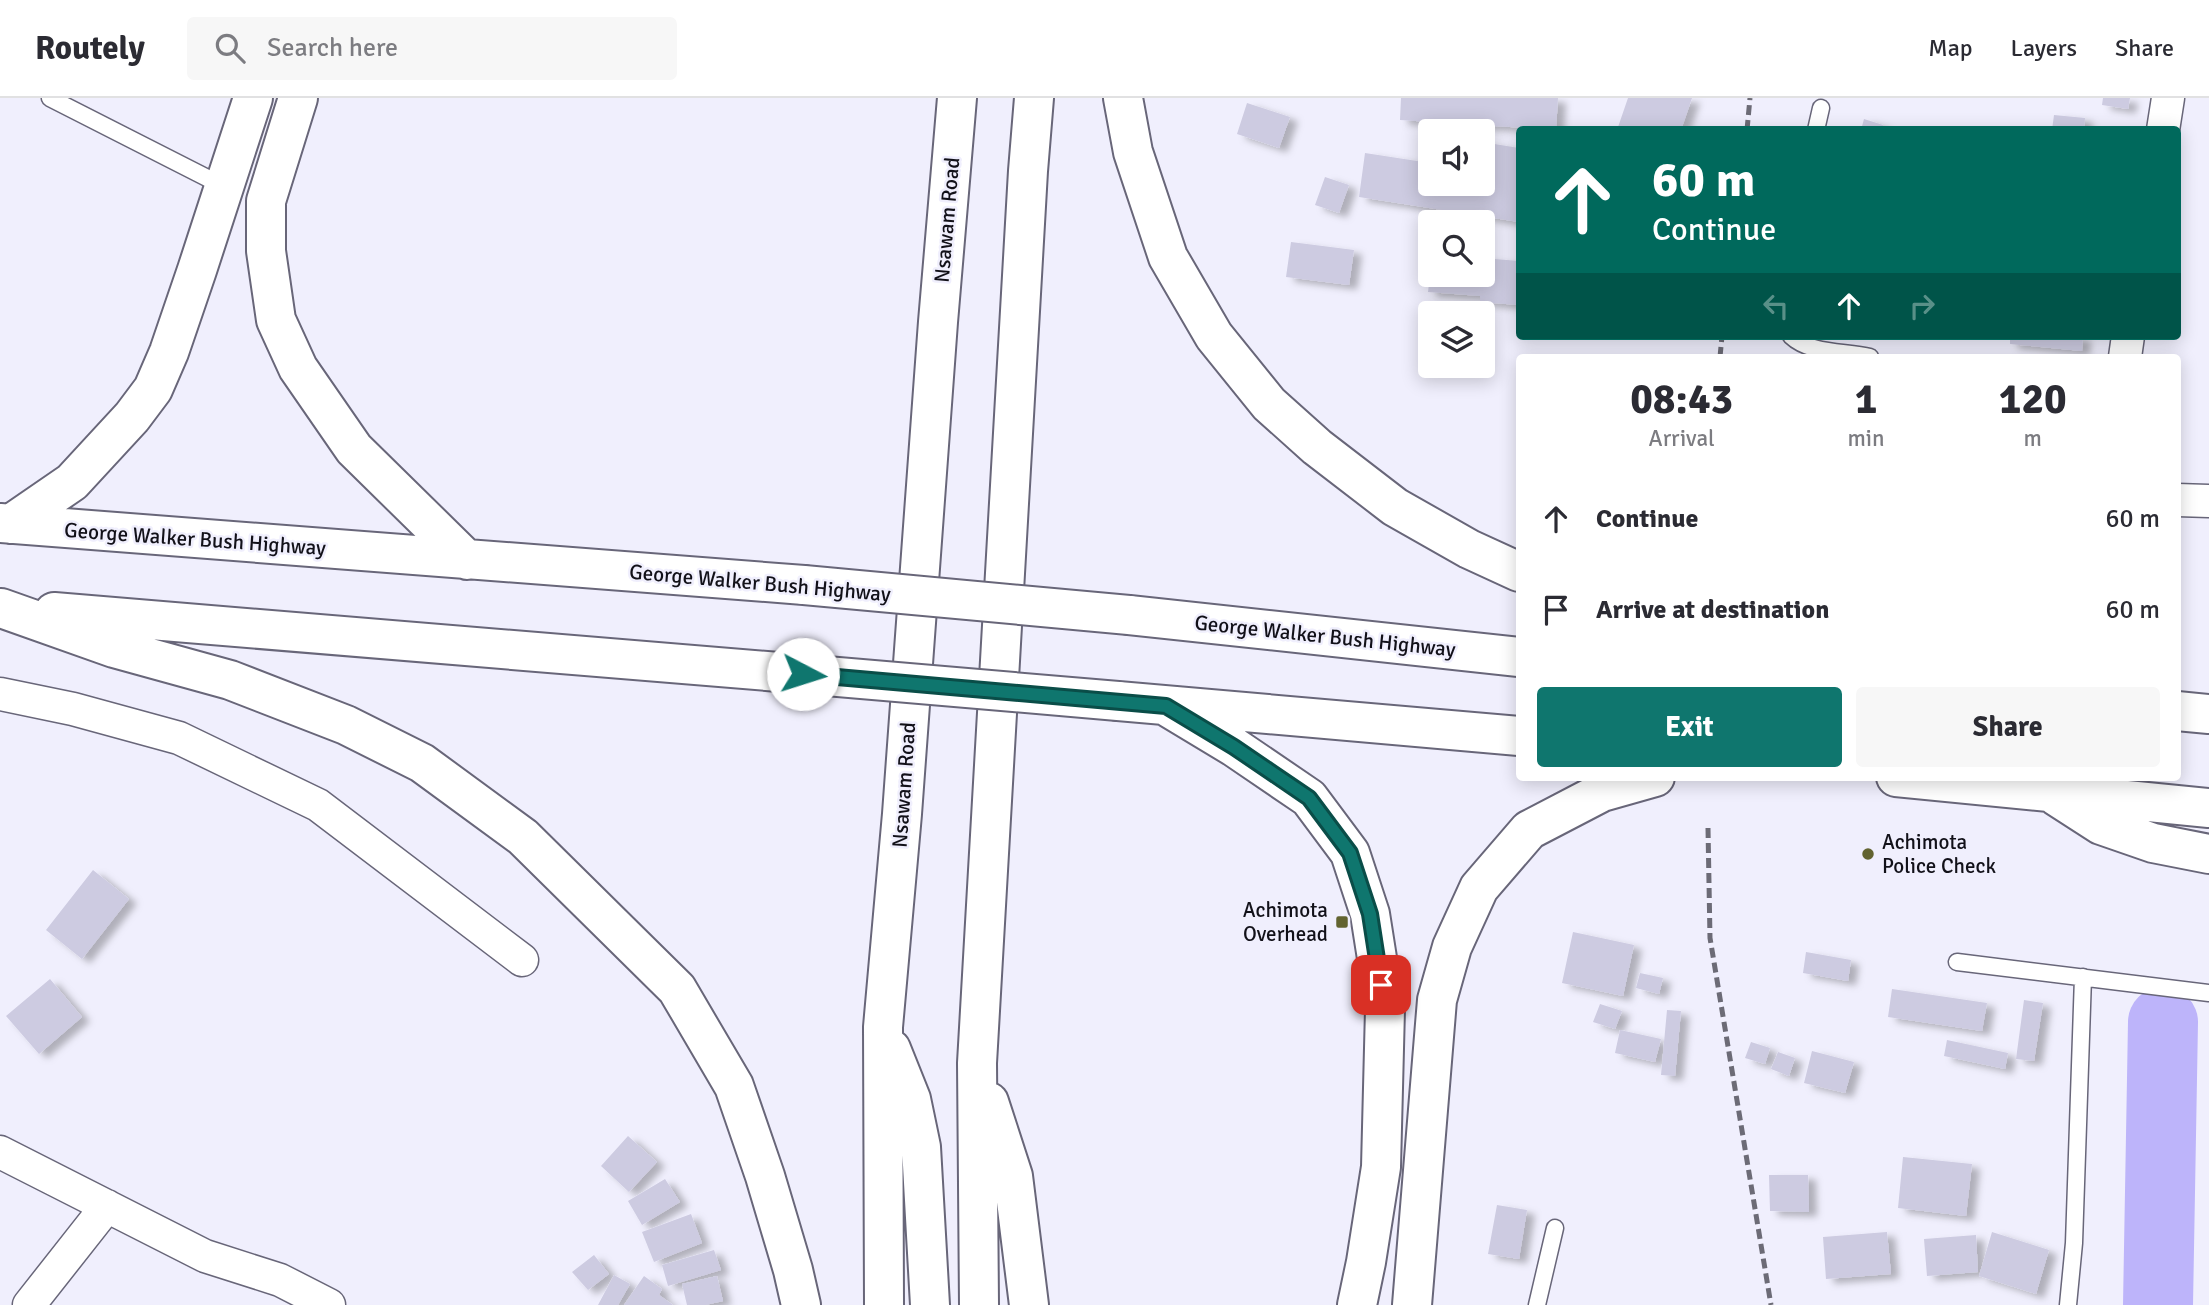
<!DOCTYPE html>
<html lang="en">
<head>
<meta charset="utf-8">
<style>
	body { margin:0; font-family:Signika,sans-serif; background:#f7f7f7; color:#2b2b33; height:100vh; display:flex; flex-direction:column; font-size:26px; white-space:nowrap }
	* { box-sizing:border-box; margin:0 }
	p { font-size:23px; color:#7c7c81 }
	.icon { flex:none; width:38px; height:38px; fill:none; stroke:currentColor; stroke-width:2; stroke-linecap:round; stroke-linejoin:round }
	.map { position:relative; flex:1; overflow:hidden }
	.panel { position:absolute; left:1516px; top:256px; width:665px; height:427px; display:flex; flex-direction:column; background:#fff; border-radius:7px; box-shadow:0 4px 18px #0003 }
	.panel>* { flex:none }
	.banner { position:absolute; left:1516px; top:28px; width:665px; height:214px; border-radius:7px; box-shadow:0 4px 18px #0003; background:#00695c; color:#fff; overflow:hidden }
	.controls { position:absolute; left:1418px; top:21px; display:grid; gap:14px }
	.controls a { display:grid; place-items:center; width:77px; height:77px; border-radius:7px; background:#fff; box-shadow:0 4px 18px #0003; font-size:35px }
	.pin { position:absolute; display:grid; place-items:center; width:60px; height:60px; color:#fff; margin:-30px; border-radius:14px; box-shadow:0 4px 10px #0006 }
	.me { position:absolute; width:77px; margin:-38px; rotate:95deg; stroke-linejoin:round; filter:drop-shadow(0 0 5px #0008) }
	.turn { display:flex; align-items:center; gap:24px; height:147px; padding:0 21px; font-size:32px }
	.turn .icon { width:91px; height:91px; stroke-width:2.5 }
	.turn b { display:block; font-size:49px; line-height:60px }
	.lanes { display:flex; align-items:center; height:66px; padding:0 21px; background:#0003; justify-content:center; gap:35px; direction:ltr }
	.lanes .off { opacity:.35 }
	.eta { display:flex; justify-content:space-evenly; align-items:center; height:119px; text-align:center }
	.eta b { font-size:42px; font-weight:800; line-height:49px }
	.button { display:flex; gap:14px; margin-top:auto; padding:14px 21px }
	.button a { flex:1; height:80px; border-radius:7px; background:#0f766e; color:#fff; font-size:28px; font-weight:800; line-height:80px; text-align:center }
	.button a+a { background:#f7f7f7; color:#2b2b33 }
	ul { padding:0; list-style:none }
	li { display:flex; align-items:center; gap:21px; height:91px; padding:0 21px }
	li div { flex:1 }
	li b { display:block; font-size:26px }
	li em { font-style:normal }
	header { display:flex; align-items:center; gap:42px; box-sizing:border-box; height:98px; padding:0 35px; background:#fff; border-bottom:2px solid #e1e1e2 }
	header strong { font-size:33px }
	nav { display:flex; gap:38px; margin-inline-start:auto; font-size:24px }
	.search { width:490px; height:63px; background:#f7f7f7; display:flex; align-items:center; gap:18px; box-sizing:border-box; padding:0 24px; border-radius:7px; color:#7c7c81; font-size:26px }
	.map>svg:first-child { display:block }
</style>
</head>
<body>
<header>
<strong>Routely</strong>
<div class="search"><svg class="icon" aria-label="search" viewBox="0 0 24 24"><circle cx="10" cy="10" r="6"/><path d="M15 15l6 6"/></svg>Search here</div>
<nav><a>Map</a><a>Layers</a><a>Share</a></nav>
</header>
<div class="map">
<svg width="2209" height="1207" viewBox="0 0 2209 1207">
	<defs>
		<filter id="shadow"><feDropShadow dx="8" dy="4.5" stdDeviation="3.5" flood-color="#0004"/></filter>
	</defs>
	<rect width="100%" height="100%" fill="#f0effd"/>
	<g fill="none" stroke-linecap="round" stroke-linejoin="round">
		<path stroke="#bdb4fa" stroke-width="70" d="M2158 1207 2163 924"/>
	</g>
	<path fill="#cdcbe1" filter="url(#shadow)" d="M1401 0H1558L1556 32 1400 22Z
		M1628 0H1692L1681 32H1617Z
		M2103 0H2130L2128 11 2102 7Z
		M1247 5 1290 19 1279 50 1237 36Z
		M2054 17 2085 20 2084 32H2052Z
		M1864 21 1883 27 1882 32H1861Z
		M1482 44 1519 50V124L1359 99 1365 55 1430 65V86H1482Z
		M1325 79 1349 87 1339 115 1315 107Z
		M1291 144 1354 152 1349 187 1286 179Z
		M1482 160 1519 163V207L1480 204V198L1428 194 1430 177H1482Z
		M2010 238H2083L2082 253 2010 246Z
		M93 772 129 801 82 861 46 832Z
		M1573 834 1634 847 1623 898 1562 885Z
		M1806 854 1851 862 1848 883 1803 875Z
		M1640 875 1663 880 1659 896 1636 890Z
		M50 881 82 919 39 956 6 918Z
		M1892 891 1987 905 1982 933 1888 919Z
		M2024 902 2043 905 2034 963 2016 961Z
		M1600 906 1622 913 1615 931 1593 924Z
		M1667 912 1681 913 1675 978 1661 977Z
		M1620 932 1661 941 1655 964 1615 955Z
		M1947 942 2008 955 2005 971 1944 958Z
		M1751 944 1770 950 1765 966 1745 960Z
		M1812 953 1854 964 1845 995 1804 985Z
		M1778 954 1795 960 1789 978 1771 971Z
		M628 1038 657 1064 629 1094 601 1068Z
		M1903 1059 1972 1066 1966 1118 1898 1110Z
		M1769 1077H1808L1809 1114 1770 1113Z
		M665 1081 680 1104 642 1127 628 1103Z
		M1497 1107 1527 1112 1519 1161 1488 1156Z
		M691 1116 702 1145 654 1164 642 1134Z
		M1887 1134 1891 1176 1826 1181 1823 1139Z
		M1992 1134 2049 1152 2036 1196 1979 1178Z
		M1976 1137 1978 1174 1927 1178 1924 1141Z
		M714 1152 721 1172 668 1188 662 1167Z
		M594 1157 609 1176 588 1192 572 1174Z
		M614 1177 630 1186 618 1207H598Z
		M644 1178 662 1191 659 1197 673 1207H624Z
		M717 1178 723 1203 705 1207H687L682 1186Z"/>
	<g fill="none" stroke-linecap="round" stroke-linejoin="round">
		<g stroke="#686679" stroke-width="19">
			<path id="lane" d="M50 0 225 89
				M1816 32 1821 10
				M1791 238C1810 256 1844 253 1870 259
				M1957 864 2209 895
				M1537 1207 1555 1130
				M2068 1207 2074 1145 2083 879"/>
		</g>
		<g stroke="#686679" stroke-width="35">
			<path id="street" d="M2163 32 2168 0
				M2125 259 2128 238
				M2177 402 2209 403
				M0 596 73 611 179 640 318 707 522 862
				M0 1054 205 1158 280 1182 329 1207
				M29 1207 107 1108"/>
		</g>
		<g stroke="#686679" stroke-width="42">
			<path id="highway" d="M298 0 266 103V153L276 222 298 270 354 351 467 462
				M1123 0 1133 54 1168 159 1214 238 1269 306 1317 349 1395 409 1469 451 1519 474
				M0 425 804 487
				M11 426 72 384 132 319 153 291 169 254 197 172 253 0
				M1 510 114 550 230 582 346 627 422 665 523 739 677 891 734 988 765 1078 793 1172 801 1207
				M54 514 803 576
				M1129 517 1519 559
				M1118 603 1519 638
				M1166 608 1234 649 1309 700 1350 755 1370 816 1385 911 1381 1069 1366 1164 1357 1207
				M2177 613 2209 616
				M1896 679 2209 710
				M2056 698 2101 727 2153 745 2209 756
				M891 951 911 1001 921 1049 930 1207
				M989 1004 1013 1078 1029 1207
				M884 1207 883 929 902 716 938 224 957 0
				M979 1207 977 965 1028 73 1034 0
				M1412 1207 1437 902 1452 849 1479 790 1529 732 1602 694 1655 679"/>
		</g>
		<use href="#lane" stroke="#fff" stroke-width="16"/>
		<use href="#street" stroke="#fff" stroke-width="32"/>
		<use href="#highway" stroke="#fff" stroke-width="38"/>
		<path stroke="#6c6b76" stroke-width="5" stroke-dasharray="10 5" stroke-linecap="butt" d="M1747 32 1750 0
			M1720 259 1722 238
			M1708 730 1710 840 1771 1207"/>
		<g stroke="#686679" stroke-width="42" stroke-linecap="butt">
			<path id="highway-bridge" d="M804 487 1129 517
				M803 576 1118 603"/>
		</g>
		<use href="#highway-bridge" stroke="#fff" stroke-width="38"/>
	</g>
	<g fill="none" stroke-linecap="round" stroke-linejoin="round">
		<g stroke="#0a4d48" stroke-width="18">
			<path id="route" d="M803 576 1166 608 1234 649 1309 700 1350 755 1370 816 1381 887"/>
		</g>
		<use href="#route" stroke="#0f766e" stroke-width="12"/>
	</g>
	<g fill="#626330" stroke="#f0effd" stroke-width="2.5">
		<circle cx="1868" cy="756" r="7"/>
		<rect x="1335" y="817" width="14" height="14" rx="3.5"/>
	</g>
	<g text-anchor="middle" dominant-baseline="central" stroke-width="5" stroke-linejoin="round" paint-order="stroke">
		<g font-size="21" fill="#121119" stroke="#f0effd">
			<text transform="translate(947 122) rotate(-85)">Nsawam Road</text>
			<text transform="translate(195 441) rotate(4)">George Walker Bush Highway</text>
			<text transform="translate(760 485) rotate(5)">George Walker Bush Highway</text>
			<text transform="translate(1325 538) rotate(6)">George Walker Bush Highway</text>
			<text transform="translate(904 687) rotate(-86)">Nsawam Road</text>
		</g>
		<g font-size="21" fill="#121119" stroke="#f0effd" text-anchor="start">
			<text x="1882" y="744">Achimota<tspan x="1882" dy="24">Police Check</tspan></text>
			<text x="1328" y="812" text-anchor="end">Achimota<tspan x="1328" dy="24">Overhead</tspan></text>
		</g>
	</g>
</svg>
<div class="controls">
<a><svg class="icon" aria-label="sound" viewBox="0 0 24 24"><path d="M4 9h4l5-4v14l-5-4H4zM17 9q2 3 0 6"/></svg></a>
<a><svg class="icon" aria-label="search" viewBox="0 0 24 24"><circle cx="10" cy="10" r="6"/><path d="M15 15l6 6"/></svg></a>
<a><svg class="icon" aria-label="layers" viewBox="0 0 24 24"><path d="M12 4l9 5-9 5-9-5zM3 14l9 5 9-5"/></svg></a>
</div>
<div class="pin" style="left:1381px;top:887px;background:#d93025"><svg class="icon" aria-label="arrive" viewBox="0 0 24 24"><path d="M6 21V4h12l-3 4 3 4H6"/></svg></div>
<svg class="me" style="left:803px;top:576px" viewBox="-20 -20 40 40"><circle r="19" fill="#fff"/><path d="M0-13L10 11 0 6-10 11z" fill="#0f766e"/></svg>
<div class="banner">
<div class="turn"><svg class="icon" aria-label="ahead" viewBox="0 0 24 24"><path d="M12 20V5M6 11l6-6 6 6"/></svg><div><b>60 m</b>Continue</div></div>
<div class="lanes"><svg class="icon off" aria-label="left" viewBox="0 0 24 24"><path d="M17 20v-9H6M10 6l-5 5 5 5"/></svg><svg class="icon" aria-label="ahead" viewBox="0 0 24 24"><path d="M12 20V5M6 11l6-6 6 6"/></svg><svg class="icon off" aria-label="right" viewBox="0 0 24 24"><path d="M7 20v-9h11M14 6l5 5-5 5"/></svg></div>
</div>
<section class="panel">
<div class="eta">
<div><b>08:43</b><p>Arrival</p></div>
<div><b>1</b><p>min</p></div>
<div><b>120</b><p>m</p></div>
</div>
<ul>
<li><svg class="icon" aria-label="ahead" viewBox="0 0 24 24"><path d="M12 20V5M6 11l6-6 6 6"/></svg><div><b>Continue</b></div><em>60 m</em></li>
<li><svg class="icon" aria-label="arrive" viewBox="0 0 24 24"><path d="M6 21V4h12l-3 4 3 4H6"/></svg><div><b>Arrive at destination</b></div><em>60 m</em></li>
</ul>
<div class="button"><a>Exit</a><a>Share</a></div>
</section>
</div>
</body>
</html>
